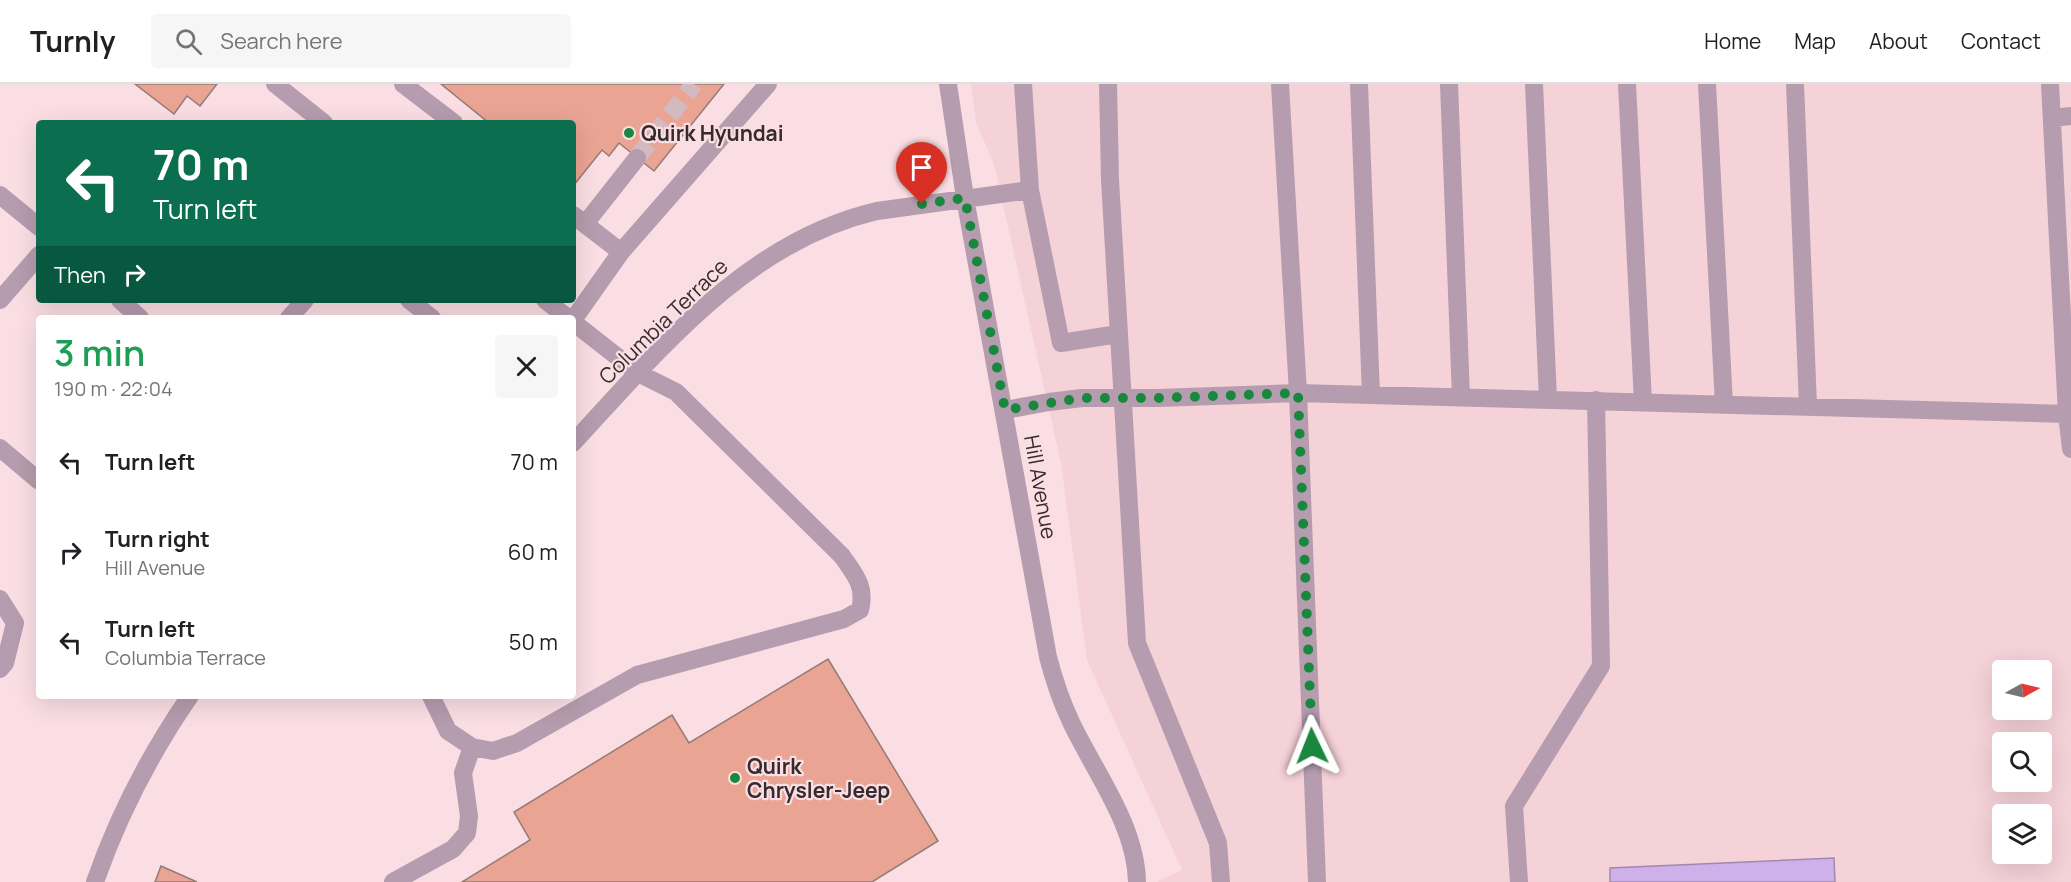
<!DOCTYPE html>
<html lang="en">
<head>
<meta charset="utf-8">
<style>
	body { margin:0; font-family:Manrope,sans-serif; background:#f6f6f6; color:#202124; height:100vh; display:flex; flex-direction:column; font-size:22px; white-space:nowrap }
	* { box-sizing:border-box; margin:0 }
	p { font-size:20px; color:#757577 }
	.icon { flex:none; width:33px; height:33px; fill:none; stroke:currentColor; stroke-width:2; stroke-linecap:round; stroke-linejoin:round }
	.map { position:relative; flex:1; overflow:hidden }
	.panel { position:absolute; left:36px; top:231px; width:540px; height:384px; display:flex; flex-direction:column; background:#fff; border-radius:6px; box-shadow:0 6px 24px #0002 }
	.panel>* { flex:none }
	.guide { position:absolute; left:36px; top:36px; width:540px; height:183px; border-radius:6px; box-shadow:0 6px 24px #0002; background:#0b6e4f; color:#fff; overflow:hidden }
	.needle { width:39px; rotate:82deg }
	.buttons { position:absolute; left:1992px; top:576px; display:grid; gap:12px }
	.buttons a { display:grid; place-items:center; width:60px; height:60px; border-radius:6px; background:#fff; box-shadow:0 6px 24px #0002; font-size:30px }
	.pin { position:absolute; display:grid; place-items:center; width:51px; height:51px; color:#fff; margin:-62px -26px; border-radius:50% 50% 50% 0; rotate:-45deg; box-shadow:0 0 6px #0007 }
	.pin .icon { rotate:45deg }
	.me { position:absolute; width:66px; margin:-33px; rotate:358deg; stroke-linejoin:round; filter:drop-shadow(0 0 4px #0008) }
	.turn { display:flex; align-items:center; gap:21px; height:126px; padding:0 18px; font-size:27px }
	.turn .icon { width:78px; height:78px; stroke-width:2.5 }
	.turn b { display:block; font-size:42px; line-height:51px }
	.then { display:flex; align-items:center; height:57px; padding:0 18px; background:#0003; gap:12px; font-size:22px }
	.round { display:grid; place-items:center; flex:none; width:63px; height:63px; border-radius:6px; background:#f6f6f6 }
	.summary { display:flex; align-items:center; justify-content:space-between; height:102px; padding:0 18px }
	h1 { font-size:36px; font-weight:600; line-height:45px; color:#1e9e55 }
	ul { padding:0; list-style:none }
	li { display:flex; align-items:center; gap:18px; height:90px; padding:0 18px }
	li div { flex:1 }
	li b { display:block; font-size:22px }
	li em { font-style:normal }
	header { display:flex; align-items:center; gap:36px; box-sizing:border-box; height:84px; padding:0 30px; background:#fff; border-bottom:2px solid #e0e0e0 }
	header strong { font-size:28px }
	nav { display:flex; gap:33px; margin-inline-start:auto; font-size:21px }
	.search { width:420px; height:54px; background:#f6f6f6; display:flex; align-items:center; gap:15px; box-sizing:border-box; padding:0 21px; border-radius:6px; color:#757577; font-size:22px }
	.map>svg:first-child { display:block }
</style>
</head>
<body>
<header>
<strong>Turnly</strong>
<div class="search"><svg class="icon" aria-label="search" viewBox="0 0 24 24"><circle cx="10" cy="10" r="6"/><path d="M15 15l6 6"/></svg>Search here</div>
<nav><a>Home</a><a>Map</a><a>About</a><a>Contact</a></nav>
</header>
<div class="map">
<svg width="2071" height="798" viewBox="0 0 2071 798">
	<rect width="100%" height="100%" fill="#fadee3"/>
	<path fill="#f5d1d8" fill-rule="evenodd" d="M971 0H2071V798H1157L1182 786 1087 576 1061 379 994 80 976 38ZM2002 586H2042V626H2002ZM2002 658H2042V698H2002ZM2002 730H2042V770H2002Z"/>
	<path fill="#ceb0ea" stroke="#a088b1" stroke-width="1.5" d="M1834 774 1835 798H1610V784Z"/>
	<path fill="#eaa493" stroke="#947b75" stroke-width="1.5" d="M135 0H217L200 22 187 12 174 30Z
		M441 0H724L654 87 619 59 609 72 602 66 573 102V39H489Z
		M828 575 938 757 872 798H462L530 756 514 728 672 631 689 659Z
		M161 782 197 798H155Z"/>
	<g fill="none" stroke-linecap="round" stroke-linejoin="round">
		<path stroke="#d3babe" stroke-width="18" stroke-dasharray="18 9" stroke-linecap="butt" d="M637 74 694 0"/>
		<path stroke="#b59cae" stroke-width="18" d="M275 0 324 39
			M403 0 454 39
			M948 0 965 114 1048 573C1054 596 1061 617 1071 638 1095 689 1136 741 1137 798
			M1023 0 1030 106
			M1108 0 1110 96 1137 559 1218 759 1221 798
			M1280 0 1298 309 1317 798
			M1359 0 1371 311
			M1449 0 1461 313
			M1534 0 1548 315
			M1627 0 1643 318
			M1707 0 1724 320
			M1795 0 1808 322
			M2050 0 2067 330
			M2052 34 2071 32
			M0 111 39 143
			M573 131 621 168
			M585 140 637 74
			M0 216 39 171
			M120 216 140 234
			M409 216 432 234
			M545 216 568 234
			M289 234 305 216
			M573 236 621 168 768 0
			M1005 326 1049 318 1082 314H1158L1298 309 2067 330 2071 365
			M573 359C660 265 747 157 877 127L1030 106 1061 259 1118 250
			M0 364 39 397
			M0 515 15 539 5 579 0 585
			M431 612 448 647 472 663 493 667 517 659 637 591 844 535 860 526C866 502 855 491 842 472L676 308 638 289 573 238
			M95 798C118 732 150 670 190 612
			M393 798 453 765 467 749 469 732 463 689 472 663
			M1519 798 1514 722 1601 582 1596 316"/>
	</g>
	<g fill="none" stroke-linecap="round" stroke-linejoin="round">
		<path stroke="#1a873e" stroke-width="10" stroke-dasharray="0 18" d="M922 120 965 114 1005 326 1082 314H1158L1298 309 1312 662"/>
	</g>
	<g fill="#1a873e" stroke="#fadee3" stroke-width="2">
		<circle cx="629" cy="49" r="6"/>
		<circle cx="735" cy="694" r="6"/>
	</g>
	<g text-anchor="middle" dominant-baseline="central" stroke-width="4.5" stroke-linejoin="round" paint-order="stroke">
		<g font-size="21" font-weight="bold" fill="#352a2c" stroke="#fadee3" text-anchor="start">
			<text x="641" y="49">Quirk Hyundai</text>
			<text x="747" y="682">Quirk<tspan x="747" dy="24">Chrysler-Jeep</tspan></text>
		</g>
		<g font-size="21" fill="#352a2c" stroke="#fadee3">
			<text transform="translate(663 237) rotate(-44)">Columbia Terrace</text>
			<text transform="translate(1041 403) rotate(80)">Hill Avenue</text>
		</g>
	</g>
</svg>
<div class="buttons">
<a><svg class="needle" viewBox="-14 -14 28 28"><path d="M0-13l5 13h-10z" fill="#e53935"/><path d="M0 13l5-13h-10z" fill="#757577"/></svg></a>
<a><svg class="icon" aria-label="search" viewBox="0 0 24 24"><circle cx="10" cy="10" r="6"/><path d="M15 15l6 6"/></svg></a>
<a><svg class="icon" aria-label="layers" viewBox="0 0 24 24"><path d="M12 4l9 5-9 5-9-5zM3 14l9 5 9-5"/></svg></a>
</div>
<div class="pin" style="left:922px;top:120px;background:#d93025"><svg class="icon" aria-label="arrive" viewBox="0 0 24 24"><path d="M6 21V4h12l-3 4 3 4H6"/></svg></div>
<svg class="me" style="left:1312px;top:662px" viewBox="-20 -20 40 40"><path d="M0-17L14 15 0 8-14 15z" fill="#1a873e" stroke="#fff" stroke-width="4"/></svg>
<div class="guide">
<div class="turn"><svg class="icon" aria-label="left" viewBox="0 0 24 24"><path d="M17 20v-9H6M10 6l-5 5 5 5"/></svg><div><b>70 m</b>Turn left</div></div>
<div class="then">Then<svg class="icon" aria-label="right" viewBox="0 0 24 24"><path d="M7 20v-9h11M14 6l5 5-5 5"/></svg></div>
</div>
<section class="panel">
<div class="summary"><div><h1>3 min</h1><p>190 m · 22:04</p></div><a class="round"><svg class="icon" aria-label="close" viewBox="0 0 24 24"><path d="M6 6l12 12M18 6L6 18"/></svg></a></div>
<ul>
<li><svg class="icon" aria-label="left" viewBox="0 0 24 24"><path d="M17 20v-9H6M10 6l-5 5 5 5"/></svg><div><b>Turn left</b></div><em>70 m</em></li>
<li><svg class="icon" aria-label="right" viewBox="0 0 24 24"><path d="M7 20v-9h11M14 6l5 5-5 5"/></svg><div><b>Turn right</b><p>Hill Avenue</p></div><em>60 m</em></li>
<li><svg class="icon" aria-label="left" viewBox="0 0 24 24"><path d="M17 20v-9H6M10 6l-5 5 5 5"/></svg><div><b>Turn left</b><p>Columbia Terrace</p></div><em>50 m</em></li>
</ul>
</section>
</div>
</body>
</html>
